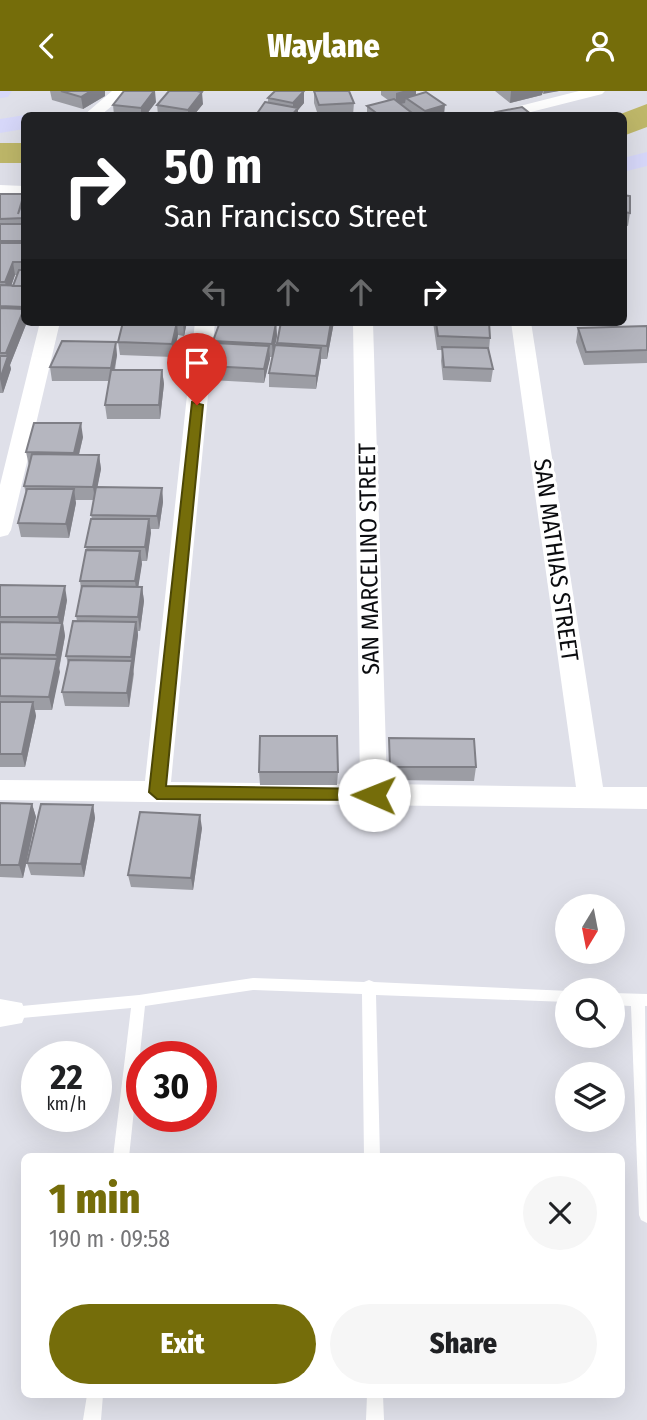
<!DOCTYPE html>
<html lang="en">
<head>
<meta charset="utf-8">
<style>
	body { margin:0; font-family:"Fira Sans Condensed",sans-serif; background:#f6f6f6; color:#202124; height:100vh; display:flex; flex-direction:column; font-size:26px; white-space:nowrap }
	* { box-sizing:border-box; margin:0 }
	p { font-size:23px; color:#757577 }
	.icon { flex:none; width:38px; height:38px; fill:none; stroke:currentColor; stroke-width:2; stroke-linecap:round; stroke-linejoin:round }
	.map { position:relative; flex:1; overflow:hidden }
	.sheet { position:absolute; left:21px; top:1062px; width:604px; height:245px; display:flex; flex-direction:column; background:#fff; border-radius:10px; box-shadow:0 7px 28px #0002 }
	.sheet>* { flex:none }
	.banner { position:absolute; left:21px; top:21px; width:606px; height:214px; border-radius:10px; box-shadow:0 7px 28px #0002; background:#202124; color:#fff; overflow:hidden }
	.needle { width:46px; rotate:190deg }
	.fabs { position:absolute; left:555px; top:803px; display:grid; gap:14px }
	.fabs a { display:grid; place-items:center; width:70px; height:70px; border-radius:50%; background:#fff; box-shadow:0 7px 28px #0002; font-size:35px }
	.speed { position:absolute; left:21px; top:950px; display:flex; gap:14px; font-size:35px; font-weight:700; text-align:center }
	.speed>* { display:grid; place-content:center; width:91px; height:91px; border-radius:50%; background:#fff; box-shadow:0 7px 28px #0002; line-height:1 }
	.speed small { font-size:18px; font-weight:400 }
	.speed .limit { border:10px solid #d22; background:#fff; color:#111 }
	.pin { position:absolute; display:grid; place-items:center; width:60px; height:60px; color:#fff; margin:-72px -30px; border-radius:50% 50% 50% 0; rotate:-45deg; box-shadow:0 0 7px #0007 }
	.pin .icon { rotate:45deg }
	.me { position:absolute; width:77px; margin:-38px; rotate:271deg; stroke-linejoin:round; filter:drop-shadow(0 0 5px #0008) }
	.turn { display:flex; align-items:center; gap:24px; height:147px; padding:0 28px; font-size:32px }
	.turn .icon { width:91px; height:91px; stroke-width:2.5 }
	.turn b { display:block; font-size:49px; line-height:60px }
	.lanes { display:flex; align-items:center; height:66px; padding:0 28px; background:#0003; justify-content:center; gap:35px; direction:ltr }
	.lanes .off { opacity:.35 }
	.round { display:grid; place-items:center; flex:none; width:74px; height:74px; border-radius:37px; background:#f6f6f6 }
	.headline { display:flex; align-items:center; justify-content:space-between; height:119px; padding:0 28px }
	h1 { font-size:42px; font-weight:800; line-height:52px; color:#756d0a }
	.action { display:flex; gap:14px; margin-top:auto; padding:14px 28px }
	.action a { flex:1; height:80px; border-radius:42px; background:#756d0a; color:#fff; font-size:28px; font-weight:800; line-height:80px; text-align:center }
	.action a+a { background:#f6f6f6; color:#202124 }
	header { display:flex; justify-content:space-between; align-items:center; height:91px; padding:0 28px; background:#756d0a; color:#fff; font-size:32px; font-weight:800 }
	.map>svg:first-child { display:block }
</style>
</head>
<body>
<header><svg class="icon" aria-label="back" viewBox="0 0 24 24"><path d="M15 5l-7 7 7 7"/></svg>Waylane<svg class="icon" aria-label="person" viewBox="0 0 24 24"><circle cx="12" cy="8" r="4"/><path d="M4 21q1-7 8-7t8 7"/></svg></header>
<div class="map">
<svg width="647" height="1329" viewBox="0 0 647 1329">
	<rect width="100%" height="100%" fill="#dfe0e9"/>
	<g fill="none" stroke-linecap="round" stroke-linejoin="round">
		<path fill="#beb769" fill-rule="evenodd" d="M647 13V36L623 45V24H618Z
			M0 52H24V72H0Z"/>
		<path fill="#fff" fill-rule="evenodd" d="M253 887 364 891 369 889 374 891 569 900H567V911L376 904 380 1066H364L362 903 253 899 145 915 129 1066H113L131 917 11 928 6 926 4 922 6 918 11 916 139 904Z
			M612 902 647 903V915H645L647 1132 641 1129 639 1124 631 915 612 914Z
			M87 1304H103L101 1329H83Z
			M367 1304H383L384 1329H366Z"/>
		<path fill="#fff" fill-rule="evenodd" d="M112 0H130L101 24H84Z
			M579 0H605L602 3 519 24H494L496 21Z
			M0 94 24 95V105L0 104Z
			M40 231H60L11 439 8 444 0 446V394Z
			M195 231H215L171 691 360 693 353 231H373L387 693 576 696 511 231H531L603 696H647V718L0 709V689L145 690Z
			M0 908 22 912 26 922 22 932 0 936Z"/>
		<path fill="#d7d8fa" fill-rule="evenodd" d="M0 0H12L8 6 0 7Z
			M25 24 24 38 0 42V28Z
			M647 61V75L623 81V67Z"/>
	</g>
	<path fill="#9c9da4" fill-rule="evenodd" d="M50 0H105V5L83 18 52 9Z
		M314 0 354 12 353 24H318L314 12Z
		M381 0H416V4L444 24H367V15L388 9 381 4Z
		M495 0H559L542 2V4L510 12Z
		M268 7 304 12 298 19 268 12Z
		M156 11 146 24H114L113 14Z
		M203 13 194 24H158L157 14Z
		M0 103H24V231H27L10 274 11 278 3 302H0ZM15 184H17L13 195H11Z
		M623 104 630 122 628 135 623 134Z
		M123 231H187L184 245 178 244 173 266 120 264 118 251Z
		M281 231H334L327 268H321L316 298 269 296V282L272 266H270L264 292 210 289 209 275 214 257 213 250 276 232 277 245 275 254H277Z
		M433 231H489L490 247 489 259 493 278 491 291 443 289 441 270 442 259H437Z
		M647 235V272L584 274 576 251 578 237Z
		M117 264 115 279H162L164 293 160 328H107L105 314 109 290H52L50 276Z
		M83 346 79 364H99L101 378 97 396 162 397 163 411 159 438H151L147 470H142L138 496H142L144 510 140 540H138V544L133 578 134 583 129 616 65 615 62 601 68 573 66 565 77 530 76 525 81 498 80 490 92 428 91 424 94 409H75L76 412 69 447 21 446 18 432 26 402 24 395 29 375 26 361Z
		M0 494 67 509 63 532 65 545 52 619H35L36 625 25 676H0Z
		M389 647 476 676 474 690 389 689Z
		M259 681H338L337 694H260Z
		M0 712 32 713 36 726 23 787 0 786Z
		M93 714 95 727 84 786 31 784 27 772Z
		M202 737 193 799 131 796 128 784Z"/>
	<path fill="#7f7f86" d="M91 0H105V5L83 18 81 6Z
		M154 0H155L156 11 146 24H141V17Z
		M304 0V12L298 19V24H292L293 22V12Z
		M403 0H416V9L406 7 405 12 396 14V2Z
		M511 0H543L542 4 510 12Z
		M544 0H559L543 3Z
		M202 1 203 13 194 24H188V19Z
		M445 14 444 24H425V20Z
		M13 171 15 184 8 204 5 191Z
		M24 218V231H27L10 274 11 278 3 302 0 288 7 267 6 262Z
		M177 231 178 244 173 266 172 253Z
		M183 231H187L184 245Z
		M331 231H334L327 268V255Z
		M276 232 277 245 273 266 272 253Z
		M116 251 117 264 112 290 111 277Z
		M269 255 270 268 264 292V278Z
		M321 257V270L316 298V285Z
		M162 279 164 293 160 328 159 314Z
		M81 332 83 346 76 375 74 362Z
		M99 364 101 378 95 409 93 396Z
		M162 397 163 411 159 438 157 425Z
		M74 398 76 412 69 447 66 433Z
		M149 428 151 442 147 470 145 456Z
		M140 460 142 473 137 504 135 490Z
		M65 495 67 509 63 532 65 545 59 577 56 564 61 540 58 526Z
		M142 496 144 510 140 540 138 526Z
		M136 531 138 544 129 616 127 602Z
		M57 568 60 581 52 619 49 606Z
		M33 611 36 625 25 676 22 663Z
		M32 713 36 726 23 787 19 774Z
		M93 714 95 727 84 786 81 773Z
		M200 724 202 737 193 799 191 787Z"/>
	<path fill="#b5b6bf" stroke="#7f7f86" stroke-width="2" d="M61 0H91L81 6Z
		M124 0H154L141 17 113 14Z
		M169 0H197L202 1 188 19 157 14Z
		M275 0H304L293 12 268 7Z
		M314 0H349L354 12 319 14Z
		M426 1 445 14 425 20 406 7Z
		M394 8 412 22 403 24H379L367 15Z
		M265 11 298 17 292 24H256Z
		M522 16 532 24H500L496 21Z
		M0 103H24L18 123 24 107V127L0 128Z
		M623 104 630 105V122L623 121Z
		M0 133H24V150H0Z
		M0 152H24V171H13L5 191H0Z
		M19 179H24V195H13Z
		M0 194 24 195V216L0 215Z
		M0 217 24 218 6 262H0Z
		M123 231H177L172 253 118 251Z
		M220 231 276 232 272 253 213 250Z
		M281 231H331L327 255 277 252Z
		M436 231H489L490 247 438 245Z
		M647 235V259L586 261 578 237Z
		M62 250 116 251 111 277 50 276Z
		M215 252 269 255 264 278 209 275Z
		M275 254 321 257 316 285 269 282Z
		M442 256 488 257 493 278 444 276Z
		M0 265H8L0 288Z
		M111 279H162L159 314H105Z
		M34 332H81L74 362 26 361Z
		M32 363 99 364 93 396 24 395Z
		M96 396 162 397 157 425 91 424Z
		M27 398H74L66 433 18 432Z
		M91 428H149L145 456H85Z
		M86 459 140 460 135 490H80Z
		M0 494 65 495 58 526H0Z
		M82 495 142 496 138 526 76 525Z
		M73 530 136 531 131 566 66 565Z
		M0 531 62 532 56 564 0 563Z
		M0 567 57 568 49 606 0 605Z
		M69 569 132 570 127 602 62 601Z
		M0 611H33L22 663H0Z
		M260 645H337L338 681H259Z
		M389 647 474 648 476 676H390Z
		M0 712 32 713 19 774H0Z
		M41 713 93 714 81 773 27 772Z
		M140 721 200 724 191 787 128 784Z"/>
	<path fill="#756d0a" stroke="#4c4706" stroke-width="2" d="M192 311 203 314 166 695 374 698 382 704 380 709 157 708 149 701Z"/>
	<g text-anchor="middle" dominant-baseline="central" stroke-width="6" stroke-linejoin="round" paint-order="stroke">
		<g font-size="24" fill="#0b0c0f" stroke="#fff">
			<text transform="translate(369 468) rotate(-91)">SAN MARCELINO STREET</text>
			<text transform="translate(556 469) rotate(82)">SAN MATHIAS STREET</text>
		</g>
	</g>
</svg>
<div class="fabs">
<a><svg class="needle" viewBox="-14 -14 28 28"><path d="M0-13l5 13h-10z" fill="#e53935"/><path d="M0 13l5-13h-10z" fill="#757577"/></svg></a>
<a><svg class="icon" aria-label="search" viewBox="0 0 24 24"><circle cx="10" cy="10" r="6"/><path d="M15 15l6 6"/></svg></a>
<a><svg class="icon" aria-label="layers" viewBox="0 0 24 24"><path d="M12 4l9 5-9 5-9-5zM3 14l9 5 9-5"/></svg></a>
</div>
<div class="speed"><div>22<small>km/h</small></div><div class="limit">30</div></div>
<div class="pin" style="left:197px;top:314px;background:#d93025"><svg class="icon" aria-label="arrive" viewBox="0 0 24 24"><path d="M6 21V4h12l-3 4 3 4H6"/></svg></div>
<svg class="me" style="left:374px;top:704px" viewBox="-20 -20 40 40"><circle r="19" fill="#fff"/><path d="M0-13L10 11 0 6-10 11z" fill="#756d0a"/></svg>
<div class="banner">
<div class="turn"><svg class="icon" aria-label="right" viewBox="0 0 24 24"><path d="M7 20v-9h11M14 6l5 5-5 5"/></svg><div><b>50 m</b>San Francisco Street</div></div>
<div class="lanes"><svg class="icon off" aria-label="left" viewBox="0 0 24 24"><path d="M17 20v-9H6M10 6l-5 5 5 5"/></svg><svg class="icon off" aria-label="ahead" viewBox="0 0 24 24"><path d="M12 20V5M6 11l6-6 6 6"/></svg><svg class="icon off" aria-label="ahead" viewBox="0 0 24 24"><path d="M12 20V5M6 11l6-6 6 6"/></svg><svg class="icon" aria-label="right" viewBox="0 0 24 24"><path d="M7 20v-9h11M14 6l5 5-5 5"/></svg></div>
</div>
<section class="sheet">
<div class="headline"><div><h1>1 min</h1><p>190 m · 09:58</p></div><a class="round"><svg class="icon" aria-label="close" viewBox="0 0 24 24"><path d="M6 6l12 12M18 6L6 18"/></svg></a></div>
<div class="action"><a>Exit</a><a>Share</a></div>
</section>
</div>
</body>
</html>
